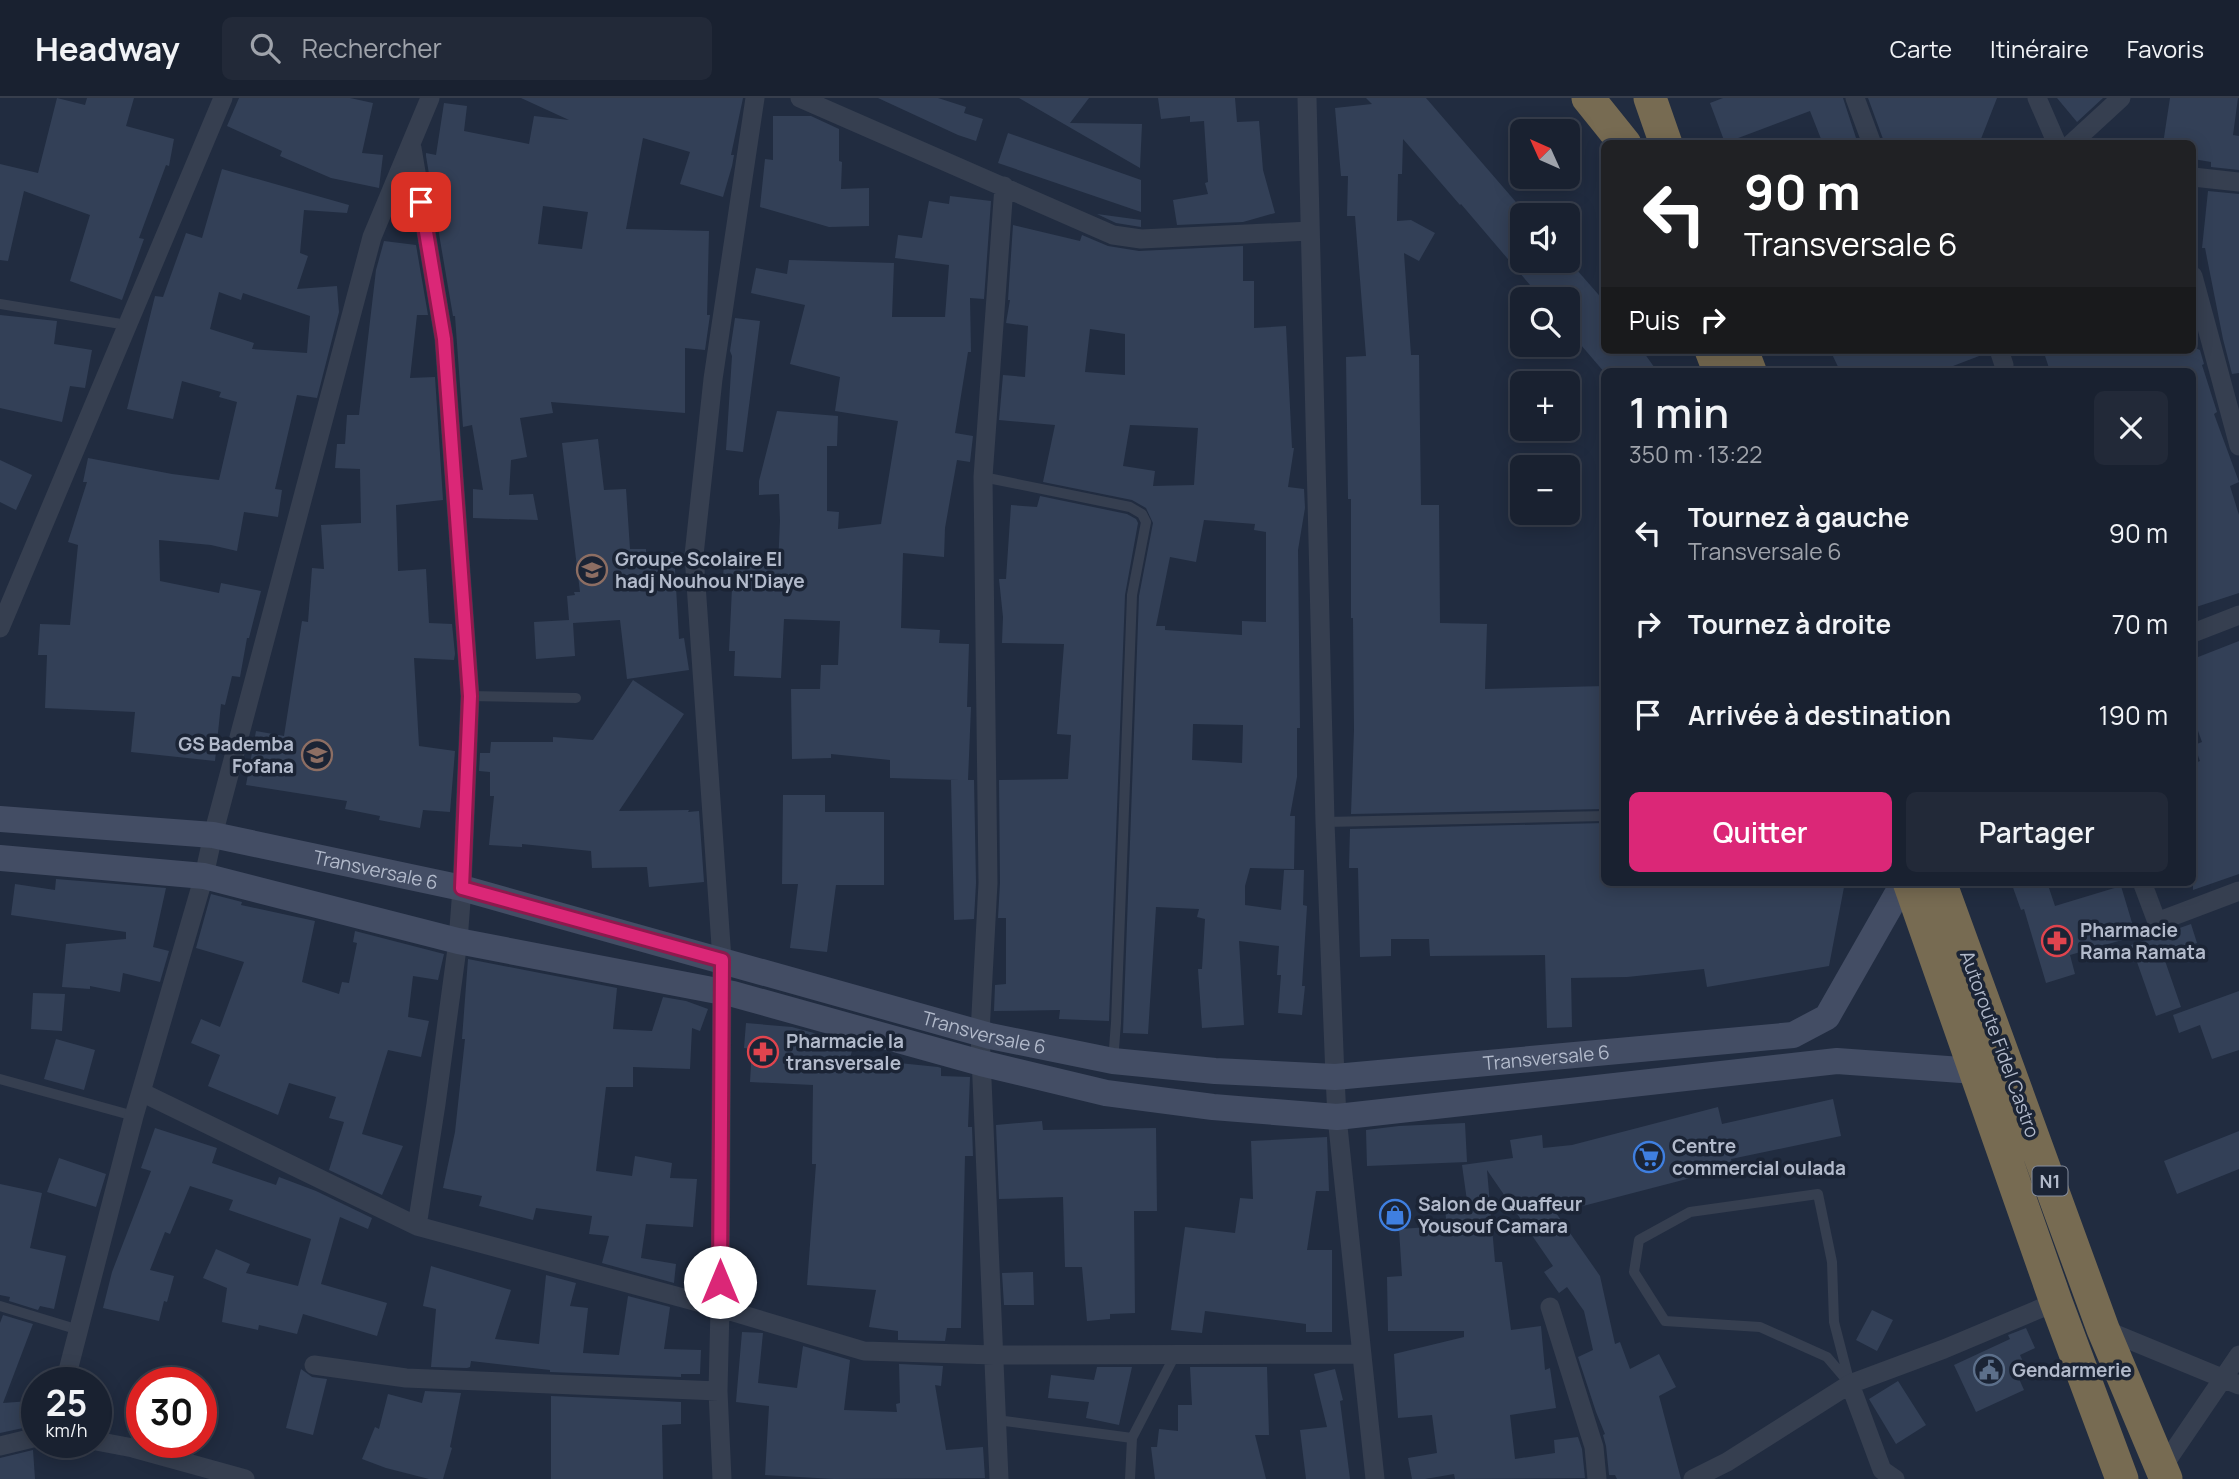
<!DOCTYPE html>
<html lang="fr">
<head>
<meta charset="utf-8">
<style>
	body { margin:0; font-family:Manrope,sans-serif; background:#222938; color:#f1f3f6; height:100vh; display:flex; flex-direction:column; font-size:26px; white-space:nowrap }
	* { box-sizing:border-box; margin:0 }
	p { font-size:23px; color:#9fa3ab }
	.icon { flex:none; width:38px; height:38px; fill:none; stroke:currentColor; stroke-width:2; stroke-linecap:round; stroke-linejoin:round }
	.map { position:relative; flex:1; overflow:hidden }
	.panel { position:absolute; left:1601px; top:270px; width:595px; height:518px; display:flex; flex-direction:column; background:#192130; border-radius:10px; box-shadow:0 4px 18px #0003,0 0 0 2px #373e4c }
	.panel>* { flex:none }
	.guide { position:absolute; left:1601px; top:42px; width:595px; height:214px; border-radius:10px; box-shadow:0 4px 18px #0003,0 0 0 2px #373e4c; background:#202124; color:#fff; overflow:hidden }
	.needle { width:46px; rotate:315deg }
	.tools { position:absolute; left:1510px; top:21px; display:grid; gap:14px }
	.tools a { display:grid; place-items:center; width:70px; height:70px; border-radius:10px; background:#192130; box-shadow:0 4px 18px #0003,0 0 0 2px #373e4c; font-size:35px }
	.speed { position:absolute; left:21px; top:1269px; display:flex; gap:14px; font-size:35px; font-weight:700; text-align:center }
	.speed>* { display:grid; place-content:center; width:91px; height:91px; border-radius:50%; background:#192130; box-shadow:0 4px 18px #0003,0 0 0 2px #373e4c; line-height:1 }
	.speed small { font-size:18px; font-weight:400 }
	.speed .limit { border:10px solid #d22; background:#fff; color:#111 }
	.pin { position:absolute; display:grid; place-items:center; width:60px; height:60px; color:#fff; margin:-30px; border-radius:14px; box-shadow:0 4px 10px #0006 }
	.me { position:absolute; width:77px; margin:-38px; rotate:0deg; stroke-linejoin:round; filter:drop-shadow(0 0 5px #0008) }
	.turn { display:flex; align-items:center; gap:24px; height:147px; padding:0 28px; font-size:32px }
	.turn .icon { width:91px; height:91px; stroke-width:2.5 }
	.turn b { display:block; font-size:49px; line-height:60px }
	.then { display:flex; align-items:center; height:66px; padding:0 28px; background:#0003; gap:14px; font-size:26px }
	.round { display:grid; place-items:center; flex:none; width:74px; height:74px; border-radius:10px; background:#222938 }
	.headline { display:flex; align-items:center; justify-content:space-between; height:119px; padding:0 28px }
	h1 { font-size:42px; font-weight:600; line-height:52px }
	.cta { display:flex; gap:14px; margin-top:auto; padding:14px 28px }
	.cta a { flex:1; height:80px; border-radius:10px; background:#db2777; color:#fff; font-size:28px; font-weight:600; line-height:80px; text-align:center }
	.cta a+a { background:#222938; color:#f1f3f6 }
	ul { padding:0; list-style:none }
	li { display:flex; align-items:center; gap:21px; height:91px; padding:0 28px }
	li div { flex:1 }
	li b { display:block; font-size:26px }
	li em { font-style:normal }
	header { display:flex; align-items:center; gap:42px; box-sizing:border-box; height:98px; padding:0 35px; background:#192130; border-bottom:2px solid #373e4c }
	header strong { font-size:33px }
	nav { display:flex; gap:38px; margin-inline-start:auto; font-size:24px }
	.search { width:490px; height:63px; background:#222938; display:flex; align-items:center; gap:18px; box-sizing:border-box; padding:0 24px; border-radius:10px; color:#9fa3ab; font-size:26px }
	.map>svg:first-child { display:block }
</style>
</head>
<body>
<header>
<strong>Headway</strong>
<div class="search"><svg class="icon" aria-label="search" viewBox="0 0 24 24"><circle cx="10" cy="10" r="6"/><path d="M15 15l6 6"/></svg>Rechercher</div>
<nav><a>Carte</a><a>Itinéraire</a><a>Favoris</a></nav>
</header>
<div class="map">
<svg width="2239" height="1381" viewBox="0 0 2239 1381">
	<rect width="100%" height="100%" fill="#212c40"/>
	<path fill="#334057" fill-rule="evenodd" d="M57 0 85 7 87 0H134L126 28 174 41 169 68 166 67 139 140 144 141 122 202 70 183 90 117 24 93 8 163 0 162V66L38 75Z
		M239 0H350L373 5 362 55 383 57 379 90 331 80 280 58 282 53 227 28Z
		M521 0H743L731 57H734L732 68 723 99 680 86 690 54 643 40 626 131 709 133 707 217H710L705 252 685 250V315L551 304 553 315 520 320 527 359 511 362 509 397 533 396 538 422 473 420V391L483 392 472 327 463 329 455 218H453L439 136 443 79 429 76 426 58V55L436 57 444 5 467 8 464 33 529 46 534 18 569 22ZM543 108 588 114 582 151 538 146Z
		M878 0H938L966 9 964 15 983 21 976 43 958 37Z
		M1019 0H1089L1070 25 1142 26 1140 70Z
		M1158 0H1235L1237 24 1259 23 1263 72 1275 115 1243 124 1177 127 1173 102 1208 96 1205 85 1208 84 1204 23 1190 24V18L1161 21Z
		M1366 0H1426L1522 111V163H1569L1605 204V252H1642L1657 273H1605V275L1568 232V201H1542L1461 106 1460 107 1403 41 1402 76H1398L1397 123 1411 122 1435 135 1419 163 1404 155 1411 257H1419L1421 407H1439L1440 525 1487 526 1485 591 1605 588V711L1351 716 1354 632 1353 520H1351V401H1348L1346 259 1366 258 1355 118H1347L1348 78H1341L1335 10 1372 6Z
		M1723 0H1843L1858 46H1823L1810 13 1725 45 1710 5Z
		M1868 0H1997L1979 46H1894L1883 41Z
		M2057 0H2103L2077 24Z
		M2170 0H2238L2233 37 2239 38V72L2211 69V64L2193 61V46H2163Z
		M773 18H811L839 31V63L842 64 841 91 869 90V128L829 129 760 109 765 61 773 62Z
		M1008 35 1141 82V114L998 65Z
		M222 71 349 107 347 115 304 112 300 155 308 158 297 191 337 188 339 214 317 300 297 297 275 391 282 392 278 419 244 414 237 453 211 447 159 442 160 483 219 495 221 485 261 493 249 540H247L240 579 232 578 225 607 221 606 215 663 131 654 135 614 45 610 47 557H38L40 526 70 527 78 447 68 444 87 384H83L88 360 172 376 219 382 237 304 219 299 221 294 182 283 173 321 127 311 155 198 163 199 186 135 202 140ZM219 194 241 202 243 195 310 218 307 255 252 251 254 245 210 231Z
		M2208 93 2239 96V275L2232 276 2223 241 2205 150H2202Z
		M950 98 991 103 984 201 970 200 971 254H968L955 335 973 338 970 364 957 362 945 430 944 459 903 455 901 530 940 532 939 545 969 546 967 609H971L968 682H974L976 785 974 821 954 822 951 682H959L890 680V662L831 656V660L792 661 791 591H820L821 567H838L840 523 784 521 781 580 734 578 735 553H729L732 490H722L724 467 778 468 780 423 779 396 759 397V383L777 313 838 318 837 348H827V413L839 414 838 431 881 426 898 323 835 313 840 279 790 266 805 207 751 195 756 170 787 176 789 162 894 165 892 219H945L949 167 895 160 898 137 922 140 929 103 949 106Z
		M1097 116 1141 122V129L1116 125Z
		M1013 127 1080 143 1082 137 1108 148 1139 153 1243 148V183H1254V230L1286 228 1292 350H1294L1288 389 1304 391 1305 410 1298 452 1300 630H1297V679L1290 718H1295L1294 771 1250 770 1245 788V807L1281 812 1284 772H1304L1303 807 1307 808 1302 888H1305L1302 917 1278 915 1281 877H1277L1279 848 1239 843 1244 927 1202 930 1198 871H1202L1205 821 1197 819 1199 811 1156 809 1148 936 1123 935 1139 498 1153 425 1146 410 1132 402 1043 384 1055 327 999 322 1003 277 1025 279 1028 228 1006 225 1010 202H1008ZM1090 231 1125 236V277L1085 274ZM1130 327 1198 330 1194 387 1153 388 1155 373 1123 368ZM1204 422 1255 426 1254 432 1266 434V524L1242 523V537L1165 532V528H1156L1170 459 1196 464ZM1193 626 1243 627 1242 665 1192 662Z
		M384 143 416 147 428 217H417L410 280 435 279 443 402 396 407 398 473 426 471 429 525 452 526 455 556 454 562 414 560 419 648 455 653 450 714 423 712 420 730 379 722 380 718 345 711 347 703 246 687 256 633 284 638 302 523 308 524 312 470 324 471 321 427 361 425 360 371 335 370 337 346H345L347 317H359L376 172Z
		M0 217 57 223 54 246 92 252 85 290 70 288 62 324 0 310Z
		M735 220 760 223 743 354 726 352 732 258 730 253Z
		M2193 249 2200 252 2204 266 2202 267 2217 314 2214 316 2239 384 2230 388 2239 417V495L2193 510V273H2050L2043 252H2193Z
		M1830 252H1987V255L1940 273H1840Z
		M598 341 604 392 626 391 630 451H646V456L674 454 679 541 684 540 689 572 627 581 620 522 573 525 575 558 536 561 534 524 569 522 567 498 575 497 574 494H580L562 345Z
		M0 362 32 377 16 412 0 404Z
		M1040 398 1127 416 1136 421 1138 425 1125 497 1109 923 1059 921 1060 912 994 913 995 887 1006 886V820H998L1000 785 999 682 1068 681 1071 637 1057 636 1064 546 1002 545 1003 519 999 481H1006L1011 407 1037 409Z
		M2239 543V776L2193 792V666L2200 663 2194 647 2202 644 2193 619V561Z
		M633 582 684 616 619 713 689 712 688 714 699 713 704 784 649 789 647 769 592 770 591 753 522 746V749L489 747 494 698H490V674L479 673 480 655H490L491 644H553V639L593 642Z
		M783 697H825V714H884V787H836L827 854 790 850 798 786H782Z
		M1605 725V784H1845L1829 868 1707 889 1704 871 1627 879 1571 880 1572 929 1547 930 1545 857 1430 858 1429 841H1391V858L1360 859 1358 770H1349L1350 731Z
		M56 781 166 790 153 849 169 853 160 884 123 875 120 894 90 888V891L62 889 66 846 126 841V834L11 817 15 786 55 792Z
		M2011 784H2047L2055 808 2121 788 2136 838 2070 857 2075 876 2046 885 2024 811 2021 812Z
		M211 796 242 804 241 807 315 823 302 884 339 896 342 884 349 885 357 845 353 844 355 833 444 856 438 882 413 878 408 919 429 923 421 959 388 952 362 1036 403 1048 382 1097 329 1072 344 1024 329 1020 336 999 289 985 278 1017 208 988 220 957 191 945 201 921 220 929 244 864 196 850Z
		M2191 826 2197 845 2163 857 2181 909 2156 918 2131 847Z
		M468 861 617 890 613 931 652 933 663 899 686 903 708 911 700 933 692 930 690 971 633 969V989H606L596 1073 632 1078 635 1058 672 1065 670 1080 697 1081 693 1129 646 1126 641 1160 676 1166 674 1185 602 1165 609 1138 589 1136 592 1118 536 1110 533 1122 479 1108 482 1098 443 1090 455 1034 465 941H462Z
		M2239 893V952L2212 961 2200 927 2179 935 2173 917Z
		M33 895 65 896 62 933 31 931Z
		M746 925 792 929 854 946 850 960 938 969 941 970V978L970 979 968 1029H972L973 1058H965L961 1230H947L945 1243 898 1242V1233L869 1229 876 1192 807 1187 816 1066H812L813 987 750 984 752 951 744 950Z
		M56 941 95 952 84 992 44 981Z
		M1833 1001 1841 1038 1731 1061 1733 1069 1556 1115 1600 1178 1615 1246 1620 1244 1630 1271 1659 1256 1676 1289 1659 1298 1681 1381H1617L1615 1377H1609L1606 1348 1603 1337 1605 1336 1596 1314 1578 1259 1593 1252 1584 1213 1567 1189 1559 1195 1544 1174 1553 1168 1487 1072 1495 1164H1502L1511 1232 1541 1228 1545 1272 1550 1270 1556 1310 1510 1317 1515 1361 1555 1355 1554 1342 1578 1339 1582 1351 1585 1380 1455 1381 1454 1376 1425 1381H1412L1408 1360 1437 1355 1432 1317 1398 1320 1394 1256 1464 1239V1233H1388L1387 1179 1402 1178 1399 1131 1447 1128 1445 1112 1468 1110 1462 1067 1513 1060 1510 1042 1542 1037 1543 1050 1572 1047 1718 1009 1722 1026Z
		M1042 1023 1043 1032 1156 1030 1157 1113H1134L1135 1215 1110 1216V1221L1087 1223 1082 1169H1065L1063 1099 999 1101 996 1027Z
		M1465 1025 1467 1064 1367 1068 1366 1032 1399 1028Z
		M155 1030 217 1050 212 1065 276 1087 279 1079 316 1093 372 1120 368 1131 340 1119 321 1186 387 1205 377 1238 303 1216 297 1236 259 1227 258 1232 222 1224 227 1190 203 1180 216 1151 250 1166 246 1175 298 1188 311 1141 229 1112 233 1102 190 1088 170 1136 165 1134 150 1172 174 1178 167 1204 164 1203 159 1223 103 1210 112 1174 151 1073 141 1070Z
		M2239 1033V1071L2177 1096 2164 1063Z
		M1327 1039 1329 1093H1316L1307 1152H1332V1234H1306V1226L1205 1213 1202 1235 1171 1232 1185 1129 1235 1135 1240 1100 1253 1101 1251 1043Z
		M59 1060 106 1076 96 1109 47 1094Z
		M0 1086 42 1095 30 1150 66 1158 54 1211 40 1208 38 1212 9 1203 10 1199 0 1197Z
		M431 1168 511 1192 495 1241 539 1246 546 1177 576 1185 570 1208 588 1210 583 1255 619 1257 628 1198 670 1209 664 1251 701 1252 700 1276H681V1279L550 1274V1272L471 1263 470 1269 467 1270 431 1269 436 1211 423 1208Z
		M1033 1174 1034 1207H1004L1002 1175Z
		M1872 1212 1893 1222 1877 1253 1856 1242Z
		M3 1217 33 1226 3 1305 30 1303 32 1328 0 1335V1225Z
		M2026 1230 2035 1250 2020 1257 2026 1270 2016 1274 2024 1292 1976 1314 1954 1267 2010 1241 2008 1237Z
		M742 1234 763 1235 758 1285 797 1290 803 1248 850 1262 844 1312 897 1314 896 1306 900 1305 899 1266 943 1268 941 1288 935 1287 946 1352 983 1349 985 1380 834 1381 765 1377 769 1308 736 1304Z
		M1097 1269H1132L1119 1327 1086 1320 1089 1304 1048 1300 1051 1277 1094 1282Z
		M1190 1269H1267L1269 1337H1255L1266 1381H1155L1151 1349H1157L1159 1331 1178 1333V1307H1192Z
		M301 1271 312 1279 327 1281 313 1337 286 1330Z
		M1335 1271 1343 1302 1340 1303 1350 1381H1306L1300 1332 1327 1329 1314 1276Z
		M1898 1283 1926 1327 1896 1346 1869 1301Z
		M425 1293 461 1295 450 1349 452 1350 443 1381H429L386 1370 362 1361 375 1329 379 1331 388 1296 422 1305Z
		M551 1298 681 1304V1326L662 1327 663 1381H551Z
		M33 1352 35 1381H0V1360Z"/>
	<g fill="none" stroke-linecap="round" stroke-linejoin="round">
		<path stroke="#363f50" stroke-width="10" d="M0 206 127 227
			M983 379 1130 409 1142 416 1146 424 1132 497 1116 925 1113 963
			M470 598 576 600
			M1325 724 1605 718
			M0 981 134 1018
			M1818 1096 1832 1164 1834 1224 1850 1286 1827 1259 1760 1229 1665 1223 1634 1174 1639 1142 1690 1114Z
			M0 1208 79 1232
			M997 1322 1132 1340
			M1130 1381 1132 1340 1175 1257"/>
		<path stroke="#363f50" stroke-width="19" d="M800 0 1113 137 1141 141 1310 133
			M1307 0 1325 724 1335 979 1337 1019 1375 1381
			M1855 0 1872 46
			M2037 0 2057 46
			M2071 46 2121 0
			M412 50 444 241 470 598 462 790 458 843 436 1006 417 1128
			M2193 79 2239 84
			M2193 178 2239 348
			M1999 252 2004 267
			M0 530 223 0
			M2193 535 2239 517
			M2142 784 2157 824 2239 793
			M141 994 417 1128 720 1210 864 1253 994 1257 1362 1256
			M1550 1209 1594 1349 1597 1381
			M2103 1231 2239 1287
			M314 1267 406 1280 718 1293
			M65 1284 134 1018 204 778 213 737 372 139 430 0
			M1850 1286 1882 1372 1895 1381
			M96 1343 133 1350 245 1381
			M0 1348 37 1339
			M2162 1370 2239 1257
			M722 1381 718 1293 720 1210 722 862 694 457 713 281 755 0
			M999 1381 980 935 988 785 983 379 1004 88
			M1693 1381 1727 1364 1850 1286 1944 1251 2056 1204"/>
		<g stroke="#434d64" stroke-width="26">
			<path id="s1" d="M0 721 213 737 462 790 990 938 1113 963 1215 973 1335 979 1793 937 1827 919 1904 784"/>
			<path d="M0 760 204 778 458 843 733 896 981 965 1106 995 1213 1009 1337 1019 1837 963 1975 973"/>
		</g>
		<path stroke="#776b52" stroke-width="33" d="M1588 0 1625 46
			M1650 0 1666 46
			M1711 252 1719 273
			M1742 252 1750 273
			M1909 784 2056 1204 2122 1381
			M1940 784 2103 1231 2166 1381"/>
	</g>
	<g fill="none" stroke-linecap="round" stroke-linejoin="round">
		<g stroke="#8e194d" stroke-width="18">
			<path id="route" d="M421 104 444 241 470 598 462 790 722 862 720 1184"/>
		</g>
		<use href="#route" stroke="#db2777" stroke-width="12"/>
	</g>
	<defs>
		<g id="school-ring" transform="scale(1.575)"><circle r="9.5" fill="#1b2435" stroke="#8d6e63" stroke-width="1.5"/><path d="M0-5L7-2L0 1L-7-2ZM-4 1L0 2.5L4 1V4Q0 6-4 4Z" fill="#8d6e63"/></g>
		<g id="pharmacy-ring" transform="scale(1.575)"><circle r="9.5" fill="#1b2435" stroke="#e0444e" stroke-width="1.5"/><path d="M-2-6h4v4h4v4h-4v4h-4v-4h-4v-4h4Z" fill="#e0444e"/></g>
		<g id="supermarket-ring" transform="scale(1.575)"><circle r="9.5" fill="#1b2435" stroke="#3f7fe0" stroke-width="1.5"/><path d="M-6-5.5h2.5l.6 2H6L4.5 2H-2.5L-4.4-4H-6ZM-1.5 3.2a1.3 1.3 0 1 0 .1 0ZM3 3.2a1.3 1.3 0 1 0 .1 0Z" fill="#3f7fe0"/></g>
		<g id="shop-ring" transform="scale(1.575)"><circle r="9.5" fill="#1b2435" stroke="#3f7fe0" stroke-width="1.5"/><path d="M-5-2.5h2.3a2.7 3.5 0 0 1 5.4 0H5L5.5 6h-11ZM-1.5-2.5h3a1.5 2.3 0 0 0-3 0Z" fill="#3f7fe0"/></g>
		<g id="civic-ring" transform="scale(1.575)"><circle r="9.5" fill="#1b2435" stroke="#5c6f8a" stroke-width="1.5"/><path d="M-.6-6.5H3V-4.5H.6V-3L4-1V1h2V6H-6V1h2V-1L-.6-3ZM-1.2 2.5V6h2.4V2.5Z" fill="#5c6f8a"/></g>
	</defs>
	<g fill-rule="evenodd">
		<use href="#school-ring" x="592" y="472"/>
		<use href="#school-ring" x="317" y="657"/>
		<use href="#pharmacy-ring" x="2057" y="843"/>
		<use href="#pharmacy-ring" x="763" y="954"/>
		<use href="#supermarket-ring" x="1649" y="1059"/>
		<use href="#shop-ring" x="1395" y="1117"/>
		<use href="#civic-ring" x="1989" y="1272"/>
	</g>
	<g text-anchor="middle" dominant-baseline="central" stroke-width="7" stroke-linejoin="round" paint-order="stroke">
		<rect fill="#1b2435" stroke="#858d9e" stroke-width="2" x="2032.5" y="1068.5" width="35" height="29" rx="5"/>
		<g font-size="18" font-weight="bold" fill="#b2bacb">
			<text x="2050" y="1083">N1</text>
		</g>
		<g font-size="19" font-weight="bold" fill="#b2bacb" stroke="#1b2435" text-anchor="start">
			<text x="615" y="461">Groupe Scolaire El<tspan x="615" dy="22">hadj Nouhou N'Diaye</tspan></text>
			<text x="294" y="646" text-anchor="end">GS Bademba<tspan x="294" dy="22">Fofana</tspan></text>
			<text x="2080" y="832">Pharmacie<tspan x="2080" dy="22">Rama Ramata</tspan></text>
			<text x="786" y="943">Pharmacie la<tspan x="786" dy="22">transversale</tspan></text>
			<text x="1672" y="1048">Centre<tspan x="1672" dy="22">commercial oulada</tspan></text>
			<text x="1418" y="1106">Salon de Quaffeur<tspan x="1418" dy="22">Yousouf Camara</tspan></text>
			<text x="2012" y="1272">Gendarmerie</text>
		</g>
		<g font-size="19" fill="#b2bacb" stroke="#1b2435">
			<text stroke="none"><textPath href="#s1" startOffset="380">Transversale 6</textPath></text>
			<text stroke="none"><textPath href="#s1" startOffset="1010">Transversale 6</textPath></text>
			<text transform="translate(2000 946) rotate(70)">Autoroute Fidel Castro</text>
			<text stroke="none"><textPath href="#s1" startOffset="1577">Transversale 6</textPath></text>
		</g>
	</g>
</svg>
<div class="tools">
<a><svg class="needle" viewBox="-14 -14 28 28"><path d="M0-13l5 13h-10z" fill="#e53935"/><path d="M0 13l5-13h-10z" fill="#9fa3ab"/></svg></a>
<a><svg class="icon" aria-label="sound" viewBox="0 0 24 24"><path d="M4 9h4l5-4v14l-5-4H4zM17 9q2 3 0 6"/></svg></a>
<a><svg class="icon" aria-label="search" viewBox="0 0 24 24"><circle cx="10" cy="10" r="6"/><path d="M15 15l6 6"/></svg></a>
<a>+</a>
<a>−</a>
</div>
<div class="speed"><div>25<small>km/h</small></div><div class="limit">30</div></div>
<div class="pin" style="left:421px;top:104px;background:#d93025"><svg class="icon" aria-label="arrive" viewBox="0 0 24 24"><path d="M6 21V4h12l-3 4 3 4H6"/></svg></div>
<svg class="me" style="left:720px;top:1184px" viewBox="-20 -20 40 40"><circle r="19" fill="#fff"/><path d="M0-13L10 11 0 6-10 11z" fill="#db2777"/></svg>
<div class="guide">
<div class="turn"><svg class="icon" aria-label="left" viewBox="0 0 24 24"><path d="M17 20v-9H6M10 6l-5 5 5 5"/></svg><div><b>90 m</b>Transversale 6</div></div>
<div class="then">Puis<svg class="icon" aria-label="right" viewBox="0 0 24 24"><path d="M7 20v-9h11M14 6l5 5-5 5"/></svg></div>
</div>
<section class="panel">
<div class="headline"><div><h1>1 min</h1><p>350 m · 13:22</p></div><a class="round"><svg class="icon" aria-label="close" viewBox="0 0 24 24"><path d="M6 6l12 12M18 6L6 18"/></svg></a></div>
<ul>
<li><svg class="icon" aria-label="left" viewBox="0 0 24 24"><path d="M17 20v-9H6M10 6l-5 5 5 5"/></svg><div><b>Tournez à gauche</b><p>Transversale 6</p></div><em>90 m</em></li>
<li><svg class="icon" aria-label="right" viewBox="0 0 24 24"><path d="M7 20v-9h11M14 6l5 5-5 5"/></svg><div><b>Tournez à droite</b></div><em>70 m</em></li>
<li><svg class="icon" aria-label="arrive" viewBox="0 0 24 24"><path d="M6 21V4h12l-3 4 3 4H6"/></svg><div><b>Arrivée à destination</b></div><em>190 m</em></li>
</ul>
<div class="cta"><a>Quitter</a><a>Partager</a></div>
</section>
</div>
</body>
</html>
